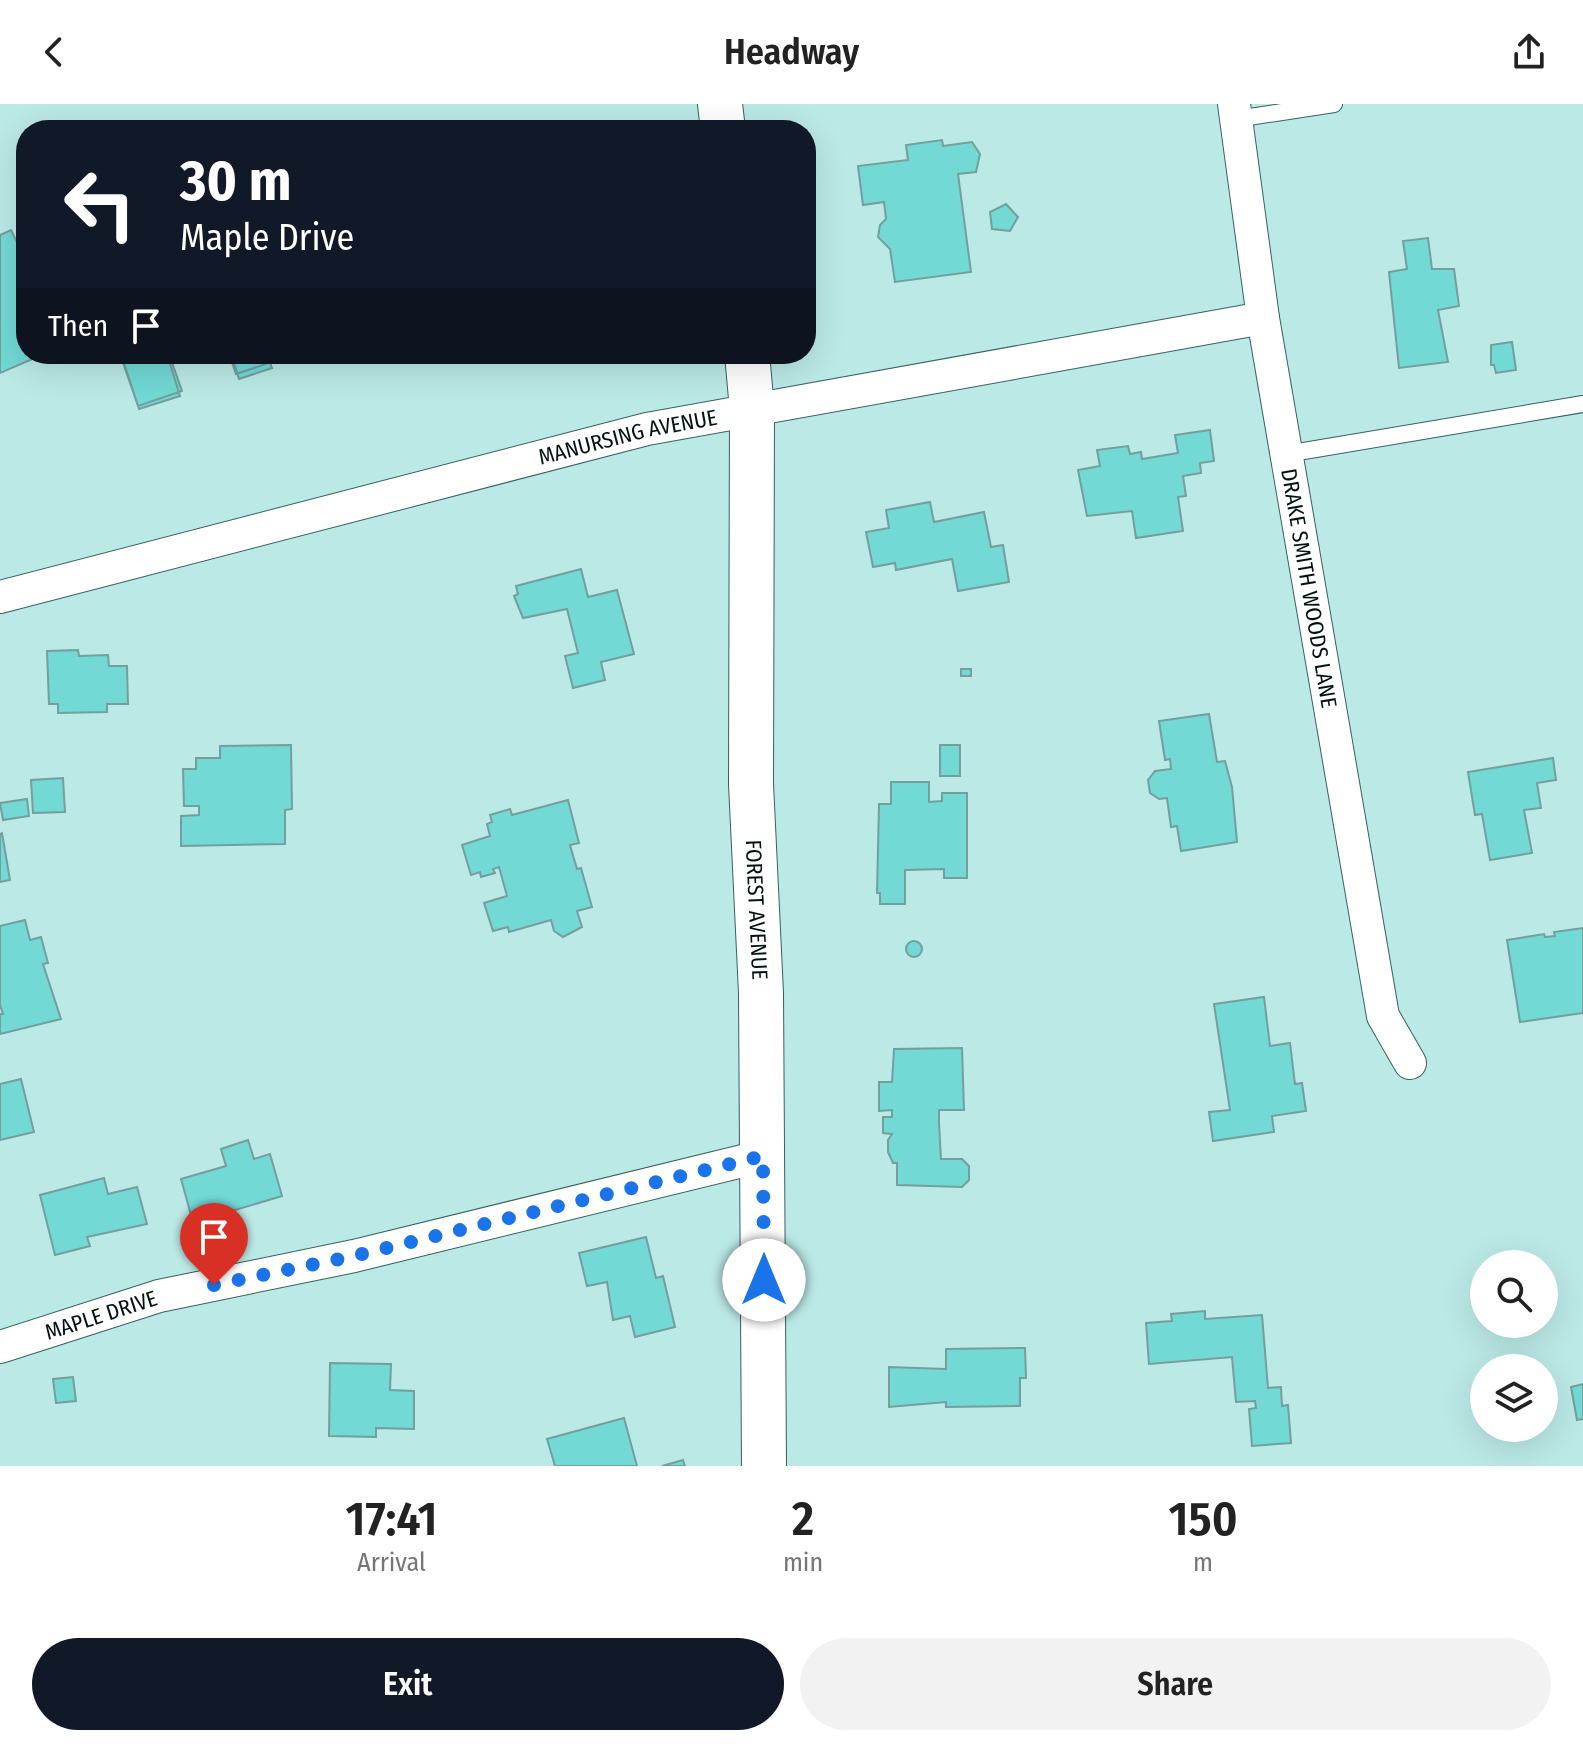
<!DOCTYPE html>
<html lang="en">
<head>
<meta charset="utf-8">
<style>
	body { margin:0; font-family:"Fira Sans Condensed",sans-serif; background:#f2f2f2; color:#222; height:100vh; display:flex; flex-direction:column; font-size:30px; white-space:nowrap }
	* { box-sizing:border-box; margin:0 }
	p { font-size:26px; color:#767676 }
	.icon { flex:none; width:44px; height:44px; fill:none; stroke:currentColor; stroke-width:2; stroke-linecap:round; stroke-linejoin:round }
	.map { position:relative; height:1362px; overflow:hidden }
	.details { display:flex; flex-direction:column; background:#fff; flex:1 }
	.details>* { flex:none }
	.top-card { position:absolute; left:16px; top:16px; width:800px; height:244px; border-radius:32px; box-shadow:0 8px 32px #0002; background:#111827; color:#fff; overflow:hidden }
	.fabs { position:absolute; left:1470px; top:1146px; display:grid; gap:16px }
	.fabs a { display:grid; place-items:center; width:88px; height:88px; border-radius:50%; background:#fff; box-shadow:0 8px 32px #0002; font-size:40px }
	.pin { position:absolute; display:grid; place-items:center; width:68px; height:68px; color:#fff; margin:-82px -34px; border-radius:50% 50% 50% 0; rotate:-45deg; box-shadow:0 0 8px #0007 }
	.pin .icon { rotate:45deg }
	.me { position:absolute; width:88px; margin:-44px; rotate:0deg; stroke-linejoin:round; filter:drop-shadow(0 0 6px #0008) }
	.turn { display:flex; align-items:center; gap:28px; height:168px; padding:0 32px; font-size:36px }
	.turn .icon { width:104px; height:104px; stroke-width:2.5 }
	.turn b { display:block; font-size:56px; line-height:68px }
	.then { display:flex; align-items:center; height:76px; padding:0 32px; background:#0003; gap:16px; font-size:30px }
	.eta { display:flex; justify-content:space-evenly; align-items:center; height:136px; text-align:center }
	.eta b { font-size:48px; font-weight:600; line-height:56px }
	.primary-button { display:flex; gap:16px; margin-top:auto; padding:16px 32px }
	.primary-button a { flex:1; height:92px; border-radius:48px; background:#111827; color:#fff; font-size:32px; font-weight:600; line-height:92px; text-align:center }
	.primary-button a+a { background:#f2f2f2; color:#222 }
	header { display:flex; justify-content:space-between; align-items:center; height:104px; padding:0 32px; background:#fff; font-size:36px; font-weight:600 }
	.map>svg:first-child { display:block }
</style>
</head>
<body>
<header><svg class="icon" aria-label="back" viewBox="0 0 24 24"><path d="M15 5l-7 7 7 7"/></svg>Headway<svg class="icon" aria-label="share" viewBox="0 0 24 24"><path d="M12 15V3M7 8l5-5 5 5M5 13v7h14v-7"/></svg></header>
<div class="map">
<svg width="1583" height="1362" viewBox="0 0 1583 1362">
	<rect width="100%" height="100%" fill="#bbe9e6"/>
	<path fill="#72d9d5" stroke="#739f9d" stroke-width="2" d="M942 36 943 42 972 38 980 50 976 68 958 70 971 168 895 178 890 145 878 133 880 121 886 115 884 98 863 101 858 62 908 56 906 41Z
		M1006 100 1018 113 1010 127 992 125 990 108Z
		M11 126 26 157V176L18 179 26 199V220L22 221 26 250H34L35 254 0 269V131Z
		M1428 134 1432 165H1454L1459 202 1438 206 1448 258 1399 264 1389 168 1407 165 1403 137Z
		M1512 238 1516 266 1496 269 1494 261H1491V241Z
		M120 250H169L182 287 138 302Z
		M121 250H167L180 292 139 305Z
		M229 250H262L266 260 236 270Z
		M231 250H267L272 264 239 275Z
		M1210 326 1214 357 1200 359 1201 369 1183 372 1186 392 1178 393 1183 427 1136 434 1132 407 1087 412 1078 366 1100 362 1097 346 1128 342 1130 350 1141 348 1142 355 1178 349 1175 331Z
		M930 398 934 418 984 408 991 443 1003 441 1009 478 958 487 952 455 896 466 895 459 873 463 866 428 889 424 886 406Z
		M581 465 588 493 617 486 634 550 601 558 605 576 573 584 565 552 578 549 567 505 523 514 514 492 518 490 516 482Z
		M78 546 79 552 108 551 109 562H127L128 600H107V608L58 609V600H49L47 547Z
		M961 565H971V572H961Z
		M1209 610 1217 658 1225 657 1232 683 1237 738 1181 747 1177 722 1171 723 1167 694 1159 695 1150 689 1148 676 1155 667 1171 665 1170 655 1165 656 1159 617Z
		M291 641 292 705 285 706V740L181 742V712L199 711V702H184L183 665H196V654H220V642Z
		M940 641H960V672H940Z
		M1553 654 1556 676 1537 679 1541 704 1524 706 1532 749 1490 756 1482 710 1475 711 1468 668Z
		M63 674 65 708 33 709 31 676Z
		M891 678H929V698L942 697V689H967V774H944V765L905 766V800H880V789H877L879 700H891Z
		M27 695 29 712 3 716 0 699Z
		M568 696 579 739 570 741 577 765 581 764 592 803 577 807 582 823 563 833 554 827 551 816 509 828 508 823 493 827 484 799 507 792 499 763 493 765 495 769 481 773 480 768 471 771 462 741 490 732 487 720 492 718 490 711 510 705 512 711Z
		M2 729 10 776 0 778V730Z
		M25 816 30 836 41 833 48 859 43 860 61 915 0 930V910H3L0 901V822Z
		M1583 824V909L1520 918 1507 836 1544 830 1545 833 1555 832 1554 828Z
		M906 845a8 8 0 1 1 16 0a8 8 0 1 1-16 0Z
		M1264 893 1270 942 1290 939 1295 980 1302 979 1306 1007 1272 1012 1274 1028 1213 1037 1209 1008 1230 1006 1214 900Z
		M962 944 964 1006H939V1019L941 1055H962L969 1062V1076L962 1083 897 1081V1059H893L888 1048V1036L892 1030 883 1029V1013H892V1006L879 1007V978H892L894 945Z
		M21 975 34 1028 0 1036V980Z
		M248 1036 254 1055 270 1050 282 1092 222 1110 219 1102 191 1111 181 1075 226 1062 221 1045Z
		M104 1074 108 1090 137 1083 147 1120 87 1133 90 1142 55 1151 40 1091Z
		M646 1133 656 1174 663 1172 675 1223 635 1233 630 1212 613 1216 607 1178 587 1182 579 1149Z
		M1205 1207V1215L1262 1211 1268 1284 1281 1283 1282 1302 1288 1301 1291 1339 1252 1342 1249 1305 1256 1304 1255 1297 1236 1298 1232 1253 1149 1260 1146 1219 1172 1217 1171 1210Z
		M1025 1244 1026 1274H1020V1302L946 1303V1298L889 1303V1263L946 1265V1245Z
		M330 1259 391 1260 390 1286 414 1287V1325L376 1324V1333L329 1332Z
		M73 1273 76 1297 56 1299 53 1275Z
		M1583 1280V1315L1577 1316 1571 1283Z
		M624 1314 637 1362H555L547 1335Z
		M683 1356 685 1362H662Z"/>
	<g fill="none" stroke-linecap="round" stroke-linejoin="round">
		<g stroke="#36625f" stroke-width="18">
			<path id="lane" d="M1236 15 1334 0
				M1286 350 1583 300"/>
		</g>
		<g stroke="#36625f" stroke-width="34">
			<g id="street">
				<path id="s1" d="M1234 0 1263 214 1383 912 1410 959"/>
				<path id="s2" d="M0 493 647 325 1263 214"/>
				<path id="s3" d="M0 1243 159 1192 354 1152 763 1052"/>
			</g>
		</g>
		<g stroke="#36625f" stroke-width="46">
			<g id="secondary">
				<path d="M720 0 723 26"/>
				<path id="s4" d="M747 250 752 305 751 680 761 889 764 1362"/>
			</g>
		</g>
		<use href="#lane" stroke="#fff" stroke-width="16"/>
		<use href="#street" stroke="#fff" stroke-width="32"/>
		<use href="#secondary" stroke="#fff" stroke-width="44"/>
	</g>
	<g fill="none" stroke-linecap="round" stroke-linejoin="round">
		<path stroke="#1a73e8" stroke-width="14" stroke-dasharray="0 25.2" d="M214 1181 354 1152 763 1052 764 1176"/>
	</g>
	<g text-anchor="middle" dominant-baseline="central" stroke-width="6" stroke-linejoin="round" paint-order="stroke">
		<g font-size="22" fill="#021211" stroke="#c8f7f4">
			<text stroke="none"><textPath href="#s2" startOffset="648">MANURSING AVENUE</textPath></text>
			<text stroke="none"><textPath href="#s1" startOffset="490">DRAKE SMITH WOODS LANE</textPath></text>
			<text stroke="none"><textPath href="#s4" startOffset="556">FOREST AVENUE</textPath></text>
			<text stroke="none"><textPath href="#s3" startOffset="106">MAPLE DRIVE</textPath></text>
		</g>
	</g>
</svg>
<div class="fabs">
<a><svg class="icon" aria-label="search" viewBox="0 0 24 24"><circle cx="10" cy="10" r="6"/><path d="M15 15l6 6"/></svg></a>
<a><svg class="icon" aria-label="layers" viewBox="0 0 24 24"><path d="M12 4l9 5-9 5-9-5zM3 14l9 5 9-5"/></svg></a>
</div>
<div class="pin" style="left:214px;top:1181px;background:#d93025"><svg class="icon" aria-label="arrive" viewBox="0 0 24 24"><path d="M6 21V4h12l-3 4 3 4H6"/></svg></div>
<svg class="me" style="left:764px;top:1176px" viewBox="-20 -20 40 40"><circle r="19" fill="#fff"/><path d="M0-13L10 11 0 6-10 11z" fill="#1a73e8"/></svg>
<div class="top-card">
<div class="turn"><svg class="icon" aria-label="left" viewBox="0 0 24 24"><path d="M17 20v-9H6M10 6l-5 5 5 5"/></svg><div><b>30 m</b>Maple Drive</div></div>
<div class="then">Then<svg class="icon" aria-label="arrive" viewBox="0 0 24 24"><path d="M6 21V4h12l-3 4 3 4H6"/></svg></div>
</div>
</div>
<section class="details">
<div class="eta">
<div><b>17:41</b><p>Arrival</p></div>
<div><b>2</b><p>min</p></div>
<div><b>150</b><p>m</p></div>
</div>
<div class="primary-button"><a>Exit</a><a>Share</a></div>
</section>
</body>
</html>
